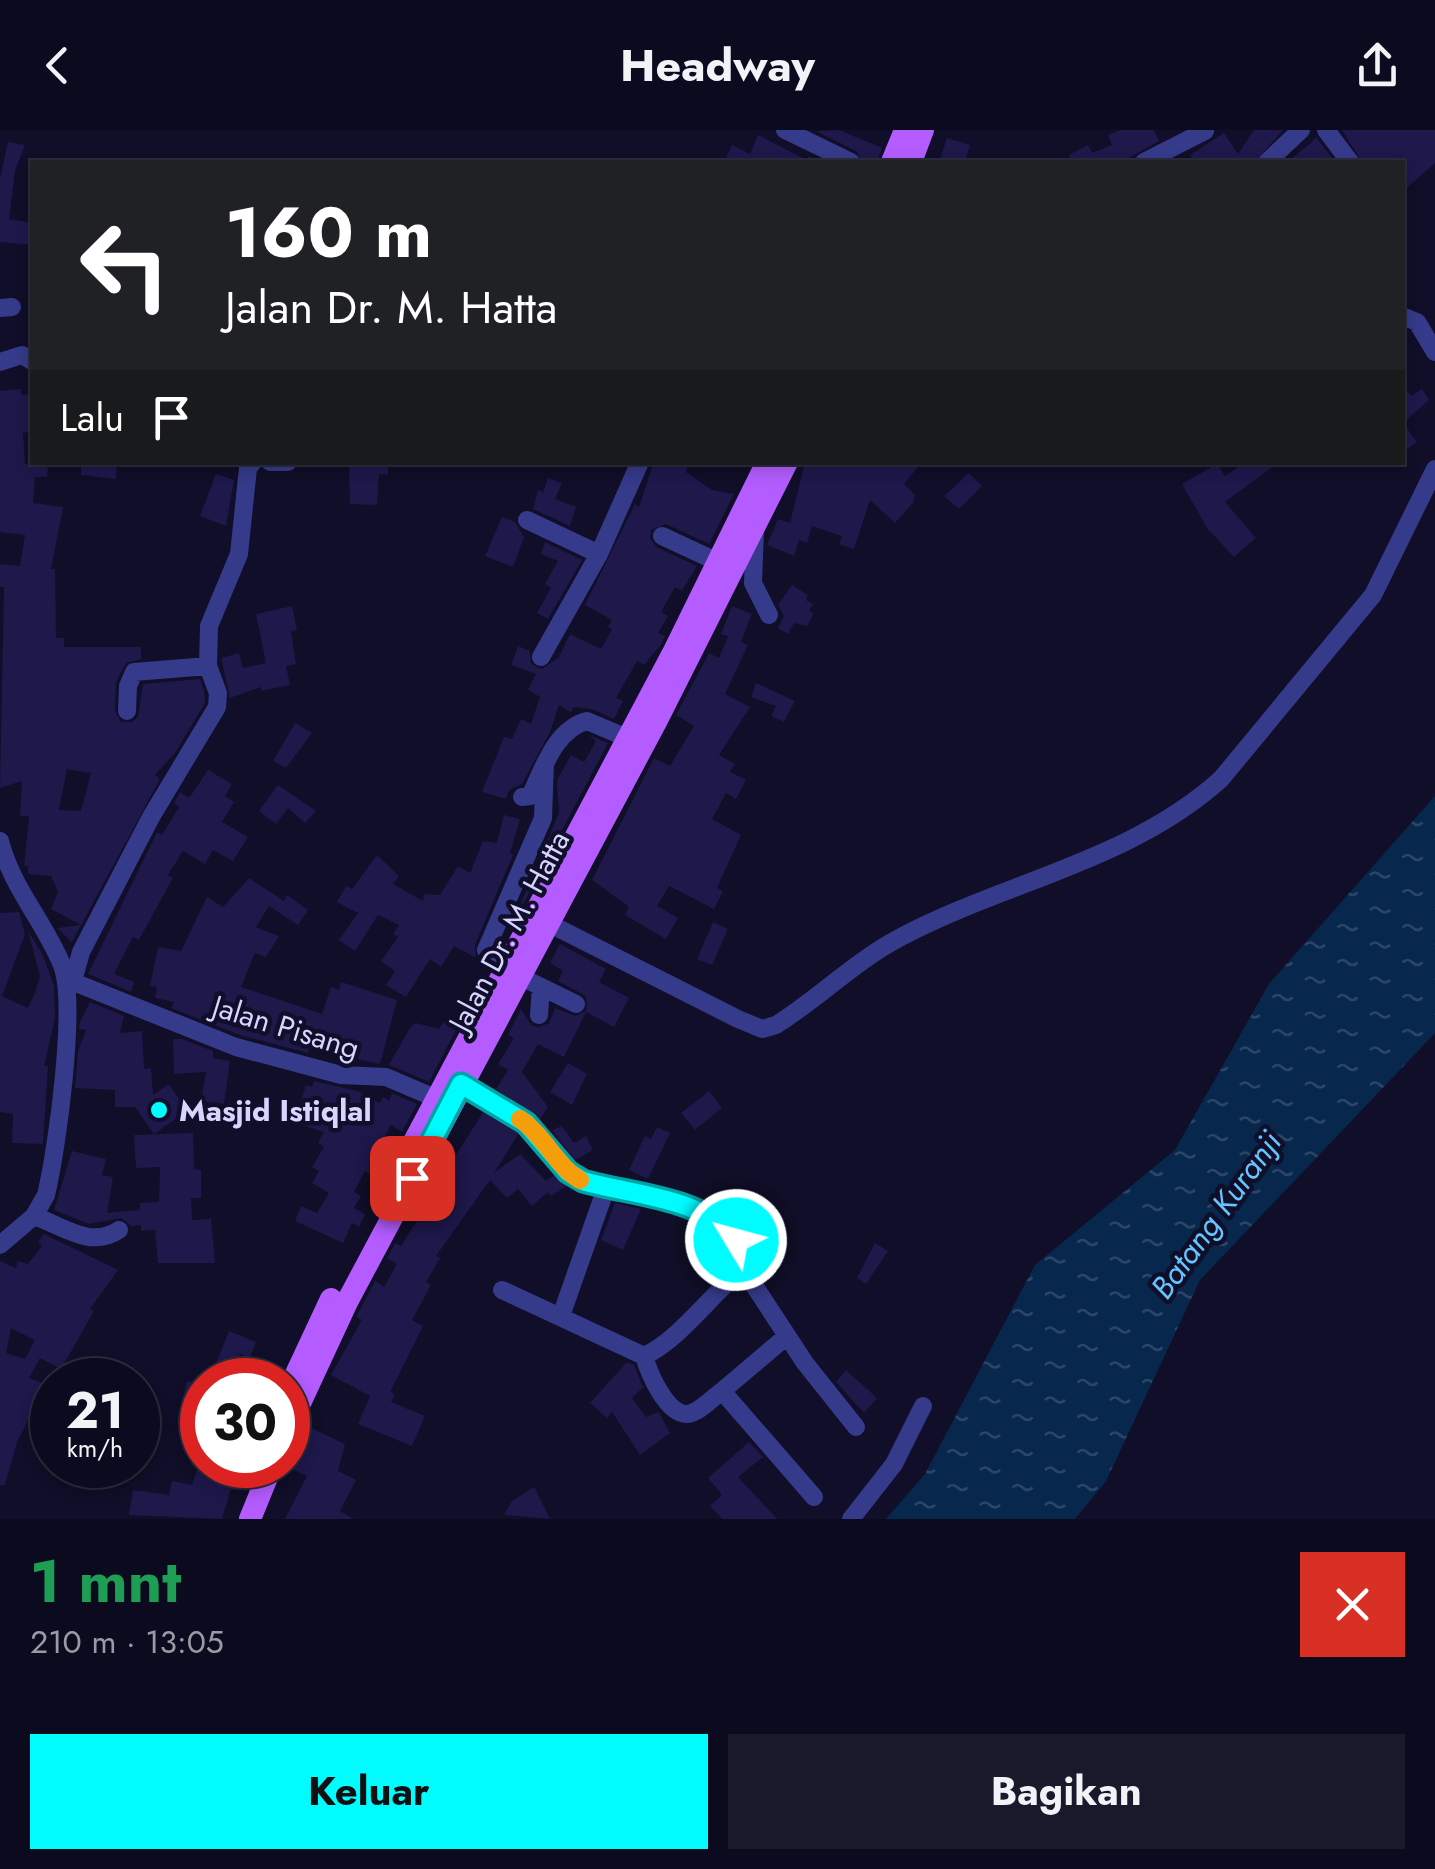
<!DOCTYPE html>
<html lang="id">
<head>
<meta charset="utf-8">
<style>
	body { margin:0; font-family:Jost,sans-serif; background:#1a182b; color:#f1f3f6; height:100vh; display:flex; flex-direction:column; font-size:38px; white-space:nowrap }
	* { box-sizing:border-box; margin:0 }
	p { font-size:32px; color:#9a9aa4 }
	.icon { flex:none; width:55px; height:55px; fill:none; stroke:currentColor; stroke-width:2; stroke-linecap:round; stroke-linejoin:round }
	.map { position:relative; height:1389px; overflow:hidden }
	.side { display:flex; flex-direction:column; background:#0c0a1e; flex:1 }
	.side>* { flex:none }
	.banner { position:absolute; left:30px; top:30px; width:1375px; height:305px; border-radius:0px; box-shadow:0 5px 15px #0003,0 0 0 2px #2c2b3c; background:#202124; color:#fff; overflow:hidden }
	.speed { position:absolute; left:30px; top:1228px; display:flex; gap:20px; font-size:50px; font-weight:700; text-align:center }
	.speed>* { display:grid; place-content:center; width:130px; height:130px; border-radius:50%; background:#0c0a1e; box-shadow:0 5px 15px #0003,0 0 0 2px #2c2b3c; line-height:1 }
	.speed small { font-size:25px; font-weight:400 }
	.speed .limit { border:15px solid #d22; background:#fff; color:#111 }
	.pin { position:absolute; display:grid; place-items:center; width:85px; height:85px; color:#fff; margin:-42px; border-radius:20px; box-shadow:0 5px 15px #0006 }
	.me { position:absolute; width:110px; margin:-55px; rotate:307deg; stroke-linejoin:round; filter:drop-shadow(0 0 8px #0008) }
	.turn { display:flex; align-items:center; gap:35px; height:210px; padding:0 30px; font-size:45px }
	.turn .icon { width:130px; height:130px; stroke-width:2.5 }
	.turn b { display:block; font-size:70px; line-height:85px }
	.then { display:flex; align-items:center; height:95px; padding:0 30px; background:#0003; gap:20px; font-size:38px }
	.round { display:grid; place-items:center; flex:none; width:105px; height:105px; border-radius:0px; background:#1a182b }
	.head { display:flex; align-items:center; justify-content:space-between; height:170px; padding:0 30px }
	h1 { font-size:60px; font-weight:700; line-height:75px; color:#1e9e55 }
	.cta { display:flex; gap:20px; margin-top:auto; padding:20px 30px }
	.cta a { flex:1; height:115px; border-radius:0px; background:#01fcff; color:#111; font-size:40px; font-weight:700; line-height:115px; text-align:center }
	.cta a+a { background:#1a182b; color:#f1f3f6 }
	header { display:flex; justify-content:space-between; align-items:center; height:130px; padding:0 30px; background:#0c0a1e; font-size:45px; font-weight:700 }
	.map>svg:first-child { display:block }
</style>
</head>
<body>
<header><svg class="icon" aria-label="back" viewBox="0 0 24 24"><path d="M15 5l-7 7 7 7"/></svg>Headway<svg class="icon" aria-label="share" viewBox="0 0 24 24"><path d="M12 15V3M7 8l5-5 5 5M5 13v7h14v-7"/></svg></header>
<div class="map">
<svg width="1435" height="1389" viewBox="0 0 1435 1389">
	<defs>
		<pattern id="water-ripples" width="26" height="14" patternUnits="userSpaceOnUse" patternTransform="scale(2.5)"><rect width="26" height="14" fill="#08274d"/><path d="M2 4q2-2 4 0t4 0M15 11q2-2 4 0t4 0" fill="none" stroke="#2b4568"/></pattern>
	</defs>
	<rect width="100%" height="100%" fill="#100e28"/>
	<path fill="url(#water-ripples)" d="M1435 666V903L1200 1150 1106 1351 1075 1389H886L925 1344 1035 1135 1175 1020 1269 854Z"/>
	<path fill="#1e184b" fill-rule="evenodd" d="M839 0 882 18 877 32H863L856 21 816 1Z
		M1120 0H1154L1159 11 1122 32H1071L1069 25 1088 15 1092 23 1112 15 1108 5Z
		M1254 0H1283L1255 32H1196L1190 25 1224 3 1238 24Z
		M1342 0H1435V33L1402 62V32H1362Z
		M758 5 807 30 809 26 823 32H724L732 15 750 24Z
		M1316 7 1335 32H1287L1312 12Z
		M947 8 970 15 965 32H939Z
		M8 12 25 15 15 41 9 89 32 93V115L0 112V48Z
		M1402 254 1411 266 1422 259 1429 270 1403 293 1417 312 1402 323Z
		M21 259 22 265 32 264V301L23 303 25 334 48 335 47 347H35L33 373 63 377 51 439H55L56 508H64V517H141V529L126 533 116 552 115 581 121 592H132L138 587 143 554 200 549 204 561 205 573 175 623 155 645 160 649 72 812 57 798 81 795 51 779 58 762 51 746 28 744V736H24L29 686H20L22 651 0 658 4 457H0V434L20 436 25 405 0 402V261ZM67 639 91 643 81 681 59 680Z
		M81 332H117L116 349 81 345Z
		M349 332H388V345L379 344 377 375 350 374Z
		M654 332H689L686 342 712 360 734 364 709 414 666 394 651 400 650 408 656 417 697 436 682 461 675 457 661 482 668 486 658 503 665 506 660 516 644 535 637 531 616 568 623 571 614 589 592 579 574 577 571 582 559 575 550 602 522 654 509 660 506 669 482 662 504 607 512 609 521 589 531 594 540 567 528 560 536 544 511 535 518 516 530 521 531 534 542 539 559 527 570 504 601 519 612 499 608 497 612 490 585 475 635 374 639 377Z
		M805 332H922L904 354 915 365 913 373 895 393 870 370 854 419 839 414 842 406 812 396 807 413 799 410 794 426 767 415 778 389 790 393Z
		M1245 332H1279L1225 372 1256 408 1234 427 1207 398 1182 354 1217 334 1225 346Z
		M969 343 982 356 959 379 944 366Z
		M216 344 234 350 226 396 200 386Z
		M548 348 562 353 555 369 576 377 570 396 533 379 538 360 543 362Z
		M502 387 515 392 524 407 513 437 485 426Z
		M545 412 582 430 548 489 537 483 551 458 545 454 558 431 541 424Z
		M792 455 808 465 806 470 813 474 809 481 814 483 807 496 794 493 788 504 778 498 784 486 778 475Z
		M292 476 297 500 291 501 296 534 286 536 290 555 261 561V557L230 568 221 528 239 523 243 538 266 533 256 484Z
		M732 476 752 484 741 512 748 515 725 564 750 577 719 625 735 634 730 642 746 650 736 669 726 663 712 689 741 705 717 758 723 761 714 779 669 756 657 776 678 788 666 809 625 785 629 777 592 750 654 628 670 636 694 596 676 585 709 523 719 528 728 506 721 504Z
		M756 553 795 571 784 592 771 586 776 576 751 567Z
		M295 593 312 603 286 638 273 631Z
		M588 605 608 613 509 801 559 683 557 650 571 625 584 632 596 611Z
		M208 640 232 654 225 666 234 672 222 692 248 707 233 731 213 720 205 734 183 721 168 745 173 748 158 775 139 810 133 807 114 844 134 852 131 862 88 844 157 702 162 705 179 677 174 673 180 662 189 668Z
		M278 655 316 681 305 693 288 678 276 694 259 681Z
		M504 685 520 689 510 723 513 725 475 815 476 828 454 816 441 837 430 829 406 867 386 855 395 841 381 831 398 807 393 804 399 795 378 785 355 821 339 810 358 783 337 772 346 756 352 759 377 725 399 746 393 754 423 771 424 764 440 765 458 736 470 743 483 711 497 713Z
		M249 748 284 771 287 765 308 780 298 795 269 776 256 797 279 806 266 827 255 823 241 857 322 884 331 857 339 860 341 852 397 870 380 934 309 918 308 923 240 905 171 878 174 872 155 868 157 857 150 856 158 817 181 821 207 767 223 777Z
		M19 782 25 804 2 866 28 878 35 863 40 846 28 801 43 825 54 856 55 889 44 936H48L43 1014 12 1013 13 984 0 982V783Z
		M713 792 728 799 712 835 697 829Z
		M560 814 606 839 599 852 629 868 614 897 586 882 564 927 538 914 522 942 548 977 540 989 496 959 508 940 498 934 514 908 508 905 521 879 531 895 539 897 549 893 555 878 576 886 587 880 586 866 558 851 563 841 550 833Z
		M90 872 124 886 120 903 142 901 144 939 151 938 153 965 169 954 187 981 154 1004 135 977H115V960L75 958 78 921 86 900 79 899 80 892Z
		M443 892 456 900 429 952 389 935 411 896 416 893 439 899Z
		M173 909H182L213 921V928L230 931 224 974 201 971 206 942 174 944Z
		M568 933 587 944 572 975 550 962Z
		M314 951 357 961 380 973 383 967 389 971 392 963 417 974 402 1002 391 995 375 1025 386 1031 377 1048 365 1041 354 1062 361 1066 354 1078 365 1084 359 1097 352 1093 343 1113 295 1091 301 1076 317 1083 329 1063 312 1053 319 1041 312 1037 324 1017 318 1013 324 1002 294 992 306 955 312 957Z
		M709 961 722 978 695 1000 681 983Z
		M484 981 519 1003 494 1043 520 1024 546 1051 555 1045 567 1056 551 1066 548 1062 532 1076 518 1059 507 1068 490 1050 436 1126 440 1128 426 1152 431 1155 412 1190 423 1196 390 1262 395 1264 391 1272 425 1286 412 1316 358 1294 370 1266 331 1245 362 1190 356 1187 375 1151 384 1157 397 1134 387 1128 395 1113 401 1116 427 1075 419 1069 424 1060 433 1049 438 1053Z
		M562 996 574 1013 586 1006 593 1020 575 1030 552 1000Z
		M657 997 670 1003 648 1049 629 1040 645 1006 651 1009Z
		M193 1003 194 1039 201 1040V1068H191L192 1090 211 1089 215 1133H158L155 1100 141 1101V1095L131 1096 121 1088 89 1094 54 1080 72 1021 106 1029 102 1045 113 1047 107 1083 140 1080V1073L159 1072 160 1037 136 1038 134 1005Z
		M615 1073 641 1079 623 1120 601 1110Z
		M44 1104 118 1140 90 1179 94 1181 61 1239 40 1228 29 1248 46 1254 17 1312 5 1355H0V1131L16 1138 18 1131 28 1134 42 1116 38 1112ZM11 1198 35 1210 25 1229 6 1223Z
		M875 1113 888 1121 866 1154 857 1148Z
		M229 1201 256 1212 250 1228 240 1224 230 1250H221L211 1246Z
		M627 1232 634 1235 643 1257 632 1268 646 1287 659 1282 670 1303 640 1325 612 1282 607 1288 590 1273Z
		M846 1240 877 1268 864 1283 836 1252Z
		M187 1251 202 1254 199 1290 191 1289 190 1294 177 1291Z
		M307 1296 345 1314 338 1341 356 1350 340 1381 354 1389H285L307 1346 292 1339Z
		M749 1312 763 1327 738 1347 777 1389H722L710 1376 722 1365 708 1348Z
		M199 1335 211 1340 213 1335H238L222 1389 129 1385 133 1360 169 1365 172 1351 192 1355Z
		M534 1357 550 1389 504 1385 512 1371Z"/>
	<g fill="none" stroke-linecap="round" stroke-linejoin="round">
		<path stroke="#353a8a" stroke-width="18" d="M785 0 851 32
			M1326 0 1350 32
			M1144 32 1205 1
			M1267 32 1301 0
			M0 178 12 177
			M1402 186 1417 192 1435 222
			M0 232 22 225 32 231
			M270 332H288
			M527 390 599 424
			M755 401 753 453 769 485
			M662 406 718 432
			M541 527 599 424 640 332
			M127 581 128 556 134 542 208 536
			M522 667 530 666C543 640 555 599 587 591L625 607
			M0 711C12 758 44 791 62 835 77 875 57 1020 46 1065L34 1086 0 1115
			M548 793 738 889 762 899 776 895C819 868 855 831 901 807 1007 751 1130 731 1221 649L1373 465 1435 339
			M505 838 486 820 543 688 545 633
			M519 846 576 874
			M66 849 236 917 341 945 386 947 435 968
			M73 851 81 822 151 687 217 577 218 563 208 536 209 496 239 424 248 338 253 332
			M539 885 541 857
			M461 954C487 969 517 983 539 1004 553 1018 561 1040 579 1049 617 1068 805 1080 719 1161 697 1183 672 1213 644 1226L502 1160
			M34 1086C63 1096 90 1119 119 1100
			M740 1134 805 1233 856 1297
			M561 1186 606 1058
			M644 1226C649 1243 666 1284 687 1284 699 1283 712 1268 722 1261L814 1367
			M722 1261 787 1206
			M851 1389 894 1334 923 1276"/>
		<path stroke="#b45cff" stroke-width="22" d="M892 32 905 0
			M911 32 923 0
			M390 1057 673 523 767 332
			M288 1261 331 1169
			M288 1299 347 1172 657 590 787 332
			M250 1389 272 1335"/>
	</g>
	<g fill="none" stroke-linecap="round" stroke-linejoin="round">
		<g stroke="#01a4a6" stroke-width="25">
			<path id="route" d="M412 1048 461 954 526 993 568 1042 583 1051C631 1065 704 1067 736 1110"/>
		</g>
		<use href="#route" stroke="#01fcff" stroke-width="18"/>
		<path stroke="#f59e0b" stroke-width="18" d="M520 989C545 1006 556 1036 580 1050"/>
	</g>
	<circle fill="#01fcff" stroke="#100e28" stroke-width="4" cx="159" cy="980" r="10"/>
	<g text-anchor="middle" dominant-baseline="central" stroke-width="9" stroke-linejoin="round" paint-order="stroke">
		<g font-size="30" fill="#d6d5ff" stroke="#100e28">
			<text transform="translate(509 801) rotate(-62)">Jalan Dr. M. Hatta</text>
			<text transform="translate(286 897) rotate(17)">Jalan Pisang</text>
		</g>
		<g font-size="30" font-weight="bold" fill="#d6d5ff" stroke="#100e28" text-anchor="start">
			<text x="179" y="980">Masjid Istiqlal</text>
		</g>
		<g font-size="32" font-style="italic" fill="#63c4ff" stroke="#100e28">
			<text transform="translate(1216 1085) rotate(-54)">Batang Kuranji</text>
		</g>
	</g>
</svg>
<div class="speed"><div>21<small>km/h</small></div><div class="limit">30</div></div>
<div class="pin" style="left:412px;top:1048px;background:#d93025"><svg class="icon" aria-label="arrive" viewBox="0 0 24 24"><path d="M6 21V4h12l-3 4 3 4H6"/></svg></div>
<svg class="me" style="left:736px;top:1110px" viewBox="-20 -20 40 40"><circle r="17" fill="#01fcff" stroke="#fff" stroke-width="3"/><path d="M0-11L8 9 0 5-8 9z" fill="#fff"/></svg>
<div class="banner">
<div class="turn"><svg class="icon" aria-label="left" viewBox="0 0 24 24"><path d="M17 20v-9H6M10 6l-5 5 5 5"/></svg><div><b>160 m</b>Jalan Dr. M. Hatta</div></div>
<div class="then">Lalu<svg class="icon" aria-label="arrive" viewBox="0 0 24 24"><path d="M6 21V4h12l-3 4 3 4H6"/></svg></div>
</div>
</div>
<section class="side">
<div class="head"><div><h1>1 mnt</h1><p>210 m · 13:05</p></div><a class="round" style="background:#d93025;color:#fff"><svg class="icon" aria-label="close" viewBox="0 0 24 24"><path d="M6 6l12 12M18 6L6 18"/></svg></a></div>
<div class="cta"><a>Keluar</a><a>Bagikan</a></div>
</section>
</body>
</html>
